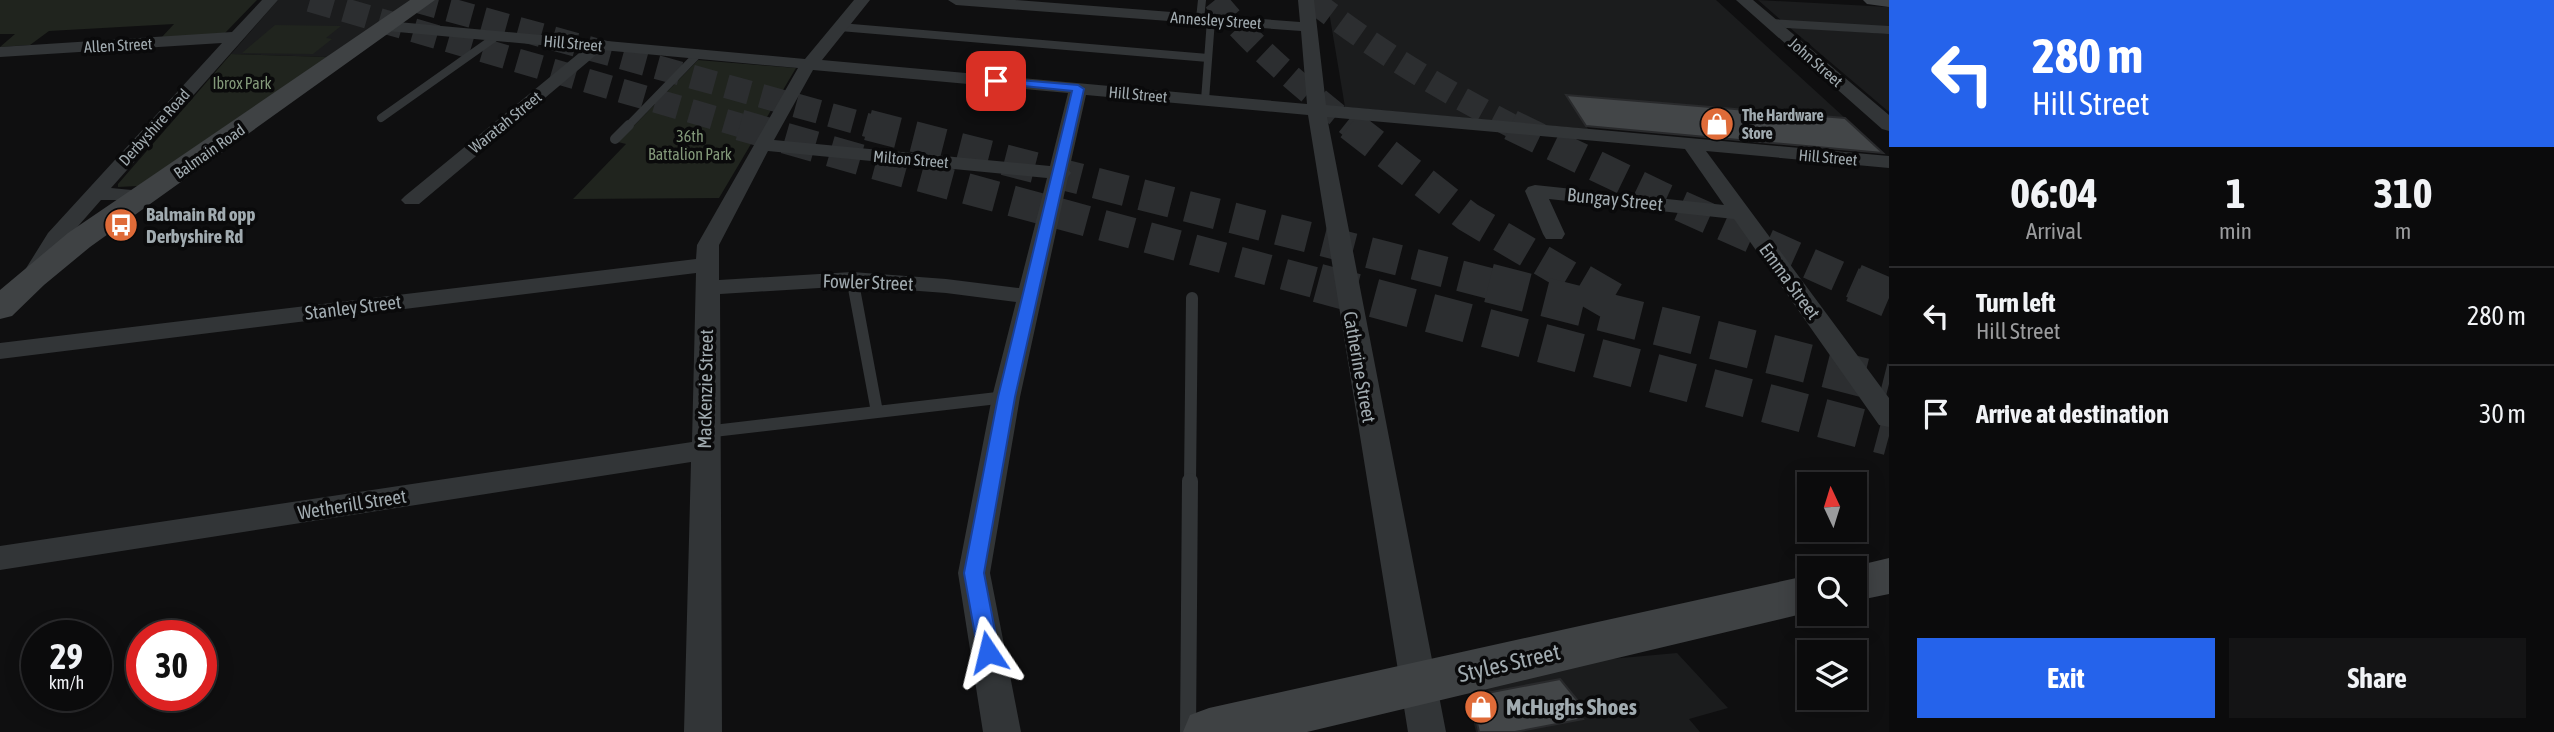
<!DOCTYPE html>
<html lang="en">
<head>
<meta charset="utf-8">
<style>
	body { margin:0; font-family:"Asap Condensed",sans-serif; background:#141415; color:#f1f3f6; height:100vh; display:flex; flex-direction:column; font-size:26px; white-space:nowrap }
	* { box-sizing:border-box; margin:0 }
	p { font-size:23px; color:#9a9b9d }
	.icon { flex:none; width:38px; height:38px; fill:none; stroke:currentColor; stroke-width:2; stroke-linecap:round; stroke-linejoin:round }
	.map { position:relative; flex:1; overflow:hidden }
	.side { display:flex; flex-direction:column; background:#0b0b0c; width:665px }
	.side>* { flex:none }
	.guide { background:#2563eb; color:#fff; overflow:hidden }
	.needle { width:46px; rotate:356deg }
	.fabs { position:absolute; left:1797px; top:472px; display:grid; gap:14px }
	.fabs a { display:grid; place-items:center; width:70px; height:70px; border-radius:0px; background:#0b0b0c; box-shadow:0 4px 18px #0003,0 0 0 2px #2b2b2d; font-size:35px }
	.speed { position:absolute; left:21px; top:620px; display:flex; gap:14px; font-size:35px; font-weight:700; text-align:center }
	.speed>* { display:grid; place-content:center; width:91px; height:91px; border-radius:50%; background:#0b0b0c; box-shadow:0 4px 18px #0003,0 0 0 2px #2b2b2d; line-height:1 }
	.speed small { font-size:18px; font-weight:400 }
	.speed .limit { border:10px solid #d22; background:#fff; color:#111 }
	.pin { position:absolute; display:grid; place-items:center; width:60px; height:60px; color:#fff; margin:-30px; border-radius:14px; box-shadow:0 4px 10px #0006 }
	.me { position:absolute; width:77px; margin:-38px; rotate:350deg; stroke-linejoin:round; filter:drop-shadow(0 0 5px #0008) }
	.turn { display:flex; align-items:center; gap:24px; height:147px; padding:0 28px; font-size:32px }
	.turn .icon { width:91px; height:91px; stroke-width:2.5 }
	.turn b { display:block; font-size:49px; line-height:60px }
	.eta { display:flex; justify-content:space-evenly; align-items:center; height:119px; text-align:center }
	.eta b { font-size:42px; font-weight:700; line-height:49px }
	.cta { display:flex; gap:14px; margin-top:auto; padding:14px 28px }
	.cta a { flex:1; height:80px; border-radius:0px; background:#2563eb; color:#fff; font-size:28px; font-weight:700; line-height:80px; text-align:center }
	.cta a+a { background:#141415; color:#f1f3f6 }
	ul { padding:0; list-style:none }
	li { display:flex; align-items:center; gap:21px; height:98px; padding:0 28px; border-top:2px solid #2b2b2d }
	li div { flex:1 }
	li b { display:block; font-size:26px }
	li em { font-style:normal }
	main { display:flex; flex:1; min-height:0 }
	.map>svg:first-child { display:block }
</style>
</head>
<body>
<main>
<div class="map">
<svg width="1889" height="732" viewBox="0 0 1889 732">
	<rect width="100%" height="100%" fill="#0f0f10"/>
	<path fill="#1b1c1d" d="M278 0H411L327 57 231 54Z
		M1327 0H1716L1845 118 1567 95 1588 129 1345 107Z
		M1758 0 1889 7V29L1783 22Z
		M1789 27 1889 34V112Z
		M1677 653 1728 708 1689 719 1700 732H1476L1468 698 1475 689V671Z"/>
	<path fill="#20241e" d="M0 0H257L225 33 161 38 174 24 49 31 30 45 0 47 15 34H0Z
		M275 25 341 26 326 38 332 39 313 54 242 53Z
		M231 54 327 57 138 186 118 187V184Z
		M698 60 796 68 719 198 573 199 626 144 618 142Z"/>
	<path fill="#434648" stroke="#292a2c" stroke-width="2" d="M1566 95 1845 118 1883 153 1586 126Z
		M1560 679 1578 701 1571 703 1583 719 1515 732H1479L1471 696Z"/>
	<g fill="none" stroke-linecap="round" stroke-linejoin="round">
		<path stroke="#2c2e30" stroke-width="24" stroke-dasharray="24 12" stroke-linecap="butt" d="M310 0 746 127
			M414 0 874 127
			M1215 0C1255 49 1303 88 1352 127
			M1312 0C1375 50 1443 90 1514 127"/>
		<path stroke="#2c2e30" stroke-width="31" stroke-dasharray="31 16" stroke-linecap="butt" d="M740 125 875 164 1324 285
			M868 125 1496 285
			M1350 125 1468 217 1584 285
			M1511 125 1663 198 1858 285"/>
		<path stroke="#2c2e30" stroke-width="39" stroke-dasharray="39 19" stroke-linecap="butt" d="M1318 283 1889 436
			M1489 283 1889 384
			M1581 283 1612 301
			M1854 283 1889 298"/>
		<path stroke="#323537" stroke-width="8" d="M1200 19 1202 0
			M1770 23 1889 30
			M840 27 1208 58
			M1205 100 1211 20
			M381 118 497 36
			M627 127 698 54"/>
		<path stroke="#323537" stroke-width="10" d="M615 139 629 125
			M852 279 853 285"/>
		<path stroke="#323537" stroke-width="12" d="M853 283 877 412
			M705 432 1006 397
			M1190 483 1192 298"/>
		<path stroke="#323537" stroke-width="16" d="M1188 732 1190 481"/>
		<path fill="#323537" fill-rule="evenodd" d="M262 0H278L111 188 153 192 157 196 153 200H101L65 241 40 283H24L20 278 48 233 222 43 0 57V47L232 32Z
			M854 0H870L822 60 1307 104 1301 31 956 5 948 0H1015L1300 22 1298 0H1314L1326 105 1889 156V168L1706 151 1889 398V427L1879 425 1734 219 1549 199 1565 234 1562 239H1546L1543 234 1525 191 1528 187 1535 185 1724 205 1685 149 1327 117 1446 732H1408L1308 115 1086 95 1069 170 1071 173 1068 177 1020 397 990 573 1021 732H983L958 573 992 397 1016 302 946 293 852 286 720 294 722 732H684L691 462 0 570V546L692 442 696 273 0 359V343L696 259 697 245 798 68 602 50 419 204H405L401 200 405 196 584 49 387 31 379 26 387 21 805 59ZM813 70 1068 93 1050 166 774 140ZM768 151 1047 178 1019 288 946 279 852 272 719 280V245Z
			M1736 0H1753L1889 115V131L1882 129Z"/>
		<path fill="#3f4244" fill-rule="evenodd" d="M410 0H435L90 247 44 285 12 316 0 319V290L68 233Z
			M1863 0H1889V7L1867 4Z
			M1889 558V594L1855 601V569H1843Z
			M1810 575V612L1307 732H1183L1190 715 1209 708Z"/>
	</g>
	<path fill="#2563eb" stroke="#184099" stroke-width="2" d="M996 78 1078 85 1084 89 1015 397 984 573 999 652 996 659 988 661 981 659 978 652 964 573 998 397 1072 91 993 83V79Z"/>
	<defs>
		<g id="shop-disc" transform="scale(1.75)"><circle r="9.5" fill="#df6b38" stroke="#0a0a0b"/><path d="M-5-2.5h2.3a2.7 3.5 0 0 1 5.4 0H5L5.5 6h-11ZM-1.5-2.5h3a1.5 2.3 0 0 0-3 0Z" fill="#fff"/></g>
		<g id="bus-disc" transform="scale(1.75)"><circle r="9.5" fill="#df6b38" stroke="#0a0a0b"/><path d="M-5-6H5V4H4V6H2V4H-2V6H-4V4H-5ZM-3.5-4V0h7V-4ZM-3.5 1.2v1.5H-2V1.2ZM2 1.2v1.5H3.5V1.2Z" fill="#fff"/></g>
	</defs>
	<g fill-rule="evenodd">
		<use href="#shop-disc" x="1717" y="124"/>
		<use href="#bus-disc" x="121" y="225"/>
		<use href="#shop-disc" x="1481" y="707"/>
	</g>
	<g text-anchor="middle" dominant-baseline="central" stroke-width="7" stroke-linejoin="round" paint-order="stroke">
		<g font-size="16" fill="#a1abb0" stroke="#0a0a0b">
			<text transform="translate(1216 20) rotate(4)">Annesley Street</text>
			<text transform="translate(573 43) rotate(5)">Hill Street</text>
			<text transform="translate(118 45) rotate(-3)">Allen Street</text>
			<text transform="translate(1816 62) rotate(41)">John Street</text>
			<text transform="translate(1138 94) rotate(5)">Hill Street</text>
			<text transform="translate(505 122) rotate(-39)">Waratah Street</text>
			<text transform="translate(154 127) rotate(-48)">Derbyshire Road</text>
			<text transform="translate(209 151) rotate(-35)">Balmain Road</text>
			<text transform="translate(1828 157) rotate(5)">Hill Street</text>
			<text transform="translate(911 159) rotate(5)">Milton Street</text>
		</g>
		<g font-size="16" fill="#83997a" stroke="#0a0a0b">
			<text x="242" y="83">Ibrox Park</text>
			<text x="690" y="136">36th<tspan x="690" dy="18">Battalion Park</tspan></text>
		</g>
		<g font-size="16" font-weight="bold" fill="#a1abb0" stroke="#0a0a0b" text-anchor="start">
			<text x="1742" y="115">The Hardware<tspan x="1742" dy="18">Store</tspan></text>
		</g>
		<g font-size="19" fill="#a1abb0" stroke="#0a0a0b">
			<text transform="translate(1615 199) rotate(6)">Bungay Street</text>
			<text transform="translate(1790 281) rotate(54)">Emma Street</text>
			<text transform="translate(868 282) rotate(2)">Fowler Street</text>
			<text transform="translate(353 307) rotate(-7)">Stanley Street</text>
			<text transform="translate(1360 367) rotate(80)">Catherine Street</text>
			<text transform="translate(705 389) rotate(-89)">MacKenzie Street</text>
			<text transform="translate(352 504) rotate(-9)">Wetherill Street</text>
		</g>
		<g font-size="19" font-weight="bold" fill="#a1abb0" stroke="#0a0a0b" text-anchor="start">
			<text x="146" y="214">Balmain Rd opp<tspan x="146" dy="22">Derbyshire Rd</tspan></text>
		</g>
		<g font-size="23" fill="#a1abb0" stroke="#0a0a0b">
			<text transform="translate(1509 663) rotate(-13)">Styles Street</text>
		</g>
		<g font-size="23" font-weight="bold" fill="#a1abb0" stroke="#0a0a0b" text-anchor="start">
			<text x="1506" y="707">McHughs Shoes</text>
		</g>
	</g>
</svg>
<div class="fabs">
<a><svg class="needle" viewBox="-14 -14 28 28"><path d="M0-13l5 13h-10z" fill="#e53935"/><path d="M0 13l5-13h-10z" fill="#9a9b9d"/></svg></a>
<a><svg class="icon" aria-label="search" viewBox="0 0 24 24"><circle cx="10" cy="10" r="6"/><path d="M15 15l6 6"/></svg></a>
<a><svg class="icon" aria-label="layers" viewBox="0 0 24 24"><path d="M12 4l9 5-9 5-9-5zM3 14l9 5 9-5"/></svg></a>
</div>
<div class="speed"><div>29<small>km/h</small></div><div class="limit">30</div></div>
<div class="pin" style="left:996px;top:81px;background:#d93025"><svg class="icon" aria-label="arrive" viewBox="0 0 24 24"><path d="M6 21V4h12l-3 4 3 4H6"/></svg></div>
<svg class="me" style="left:988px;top:652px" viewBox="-20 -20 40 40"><path d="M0-17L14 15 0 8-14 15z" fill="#2563eb" stroke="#fff" stroke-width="4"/></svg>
</div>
<section class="side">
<div class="guide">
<div class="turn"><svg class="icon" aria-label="left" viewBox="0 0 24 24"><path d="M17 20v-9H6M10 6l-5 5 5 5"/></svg><div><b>280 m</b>Hill Street</div></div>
</div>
<div class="eta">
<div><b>06:04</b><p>Arrival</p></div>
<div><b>1</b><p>min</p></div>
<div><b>310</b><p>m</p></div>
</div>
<ul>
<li><svg class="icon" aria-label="left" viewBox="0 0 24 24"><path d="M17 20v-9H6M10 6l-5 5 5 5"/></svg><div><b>Turn left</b><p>Hill Street</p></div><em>280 m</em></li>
<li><svg class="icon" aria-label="arrive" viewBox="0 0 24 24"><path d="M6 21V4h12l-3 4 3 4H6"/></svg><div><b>Arrive at destination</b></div><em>30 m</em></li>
</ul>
<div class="cta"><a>Exit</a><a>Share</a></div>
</section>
</main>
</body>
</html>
